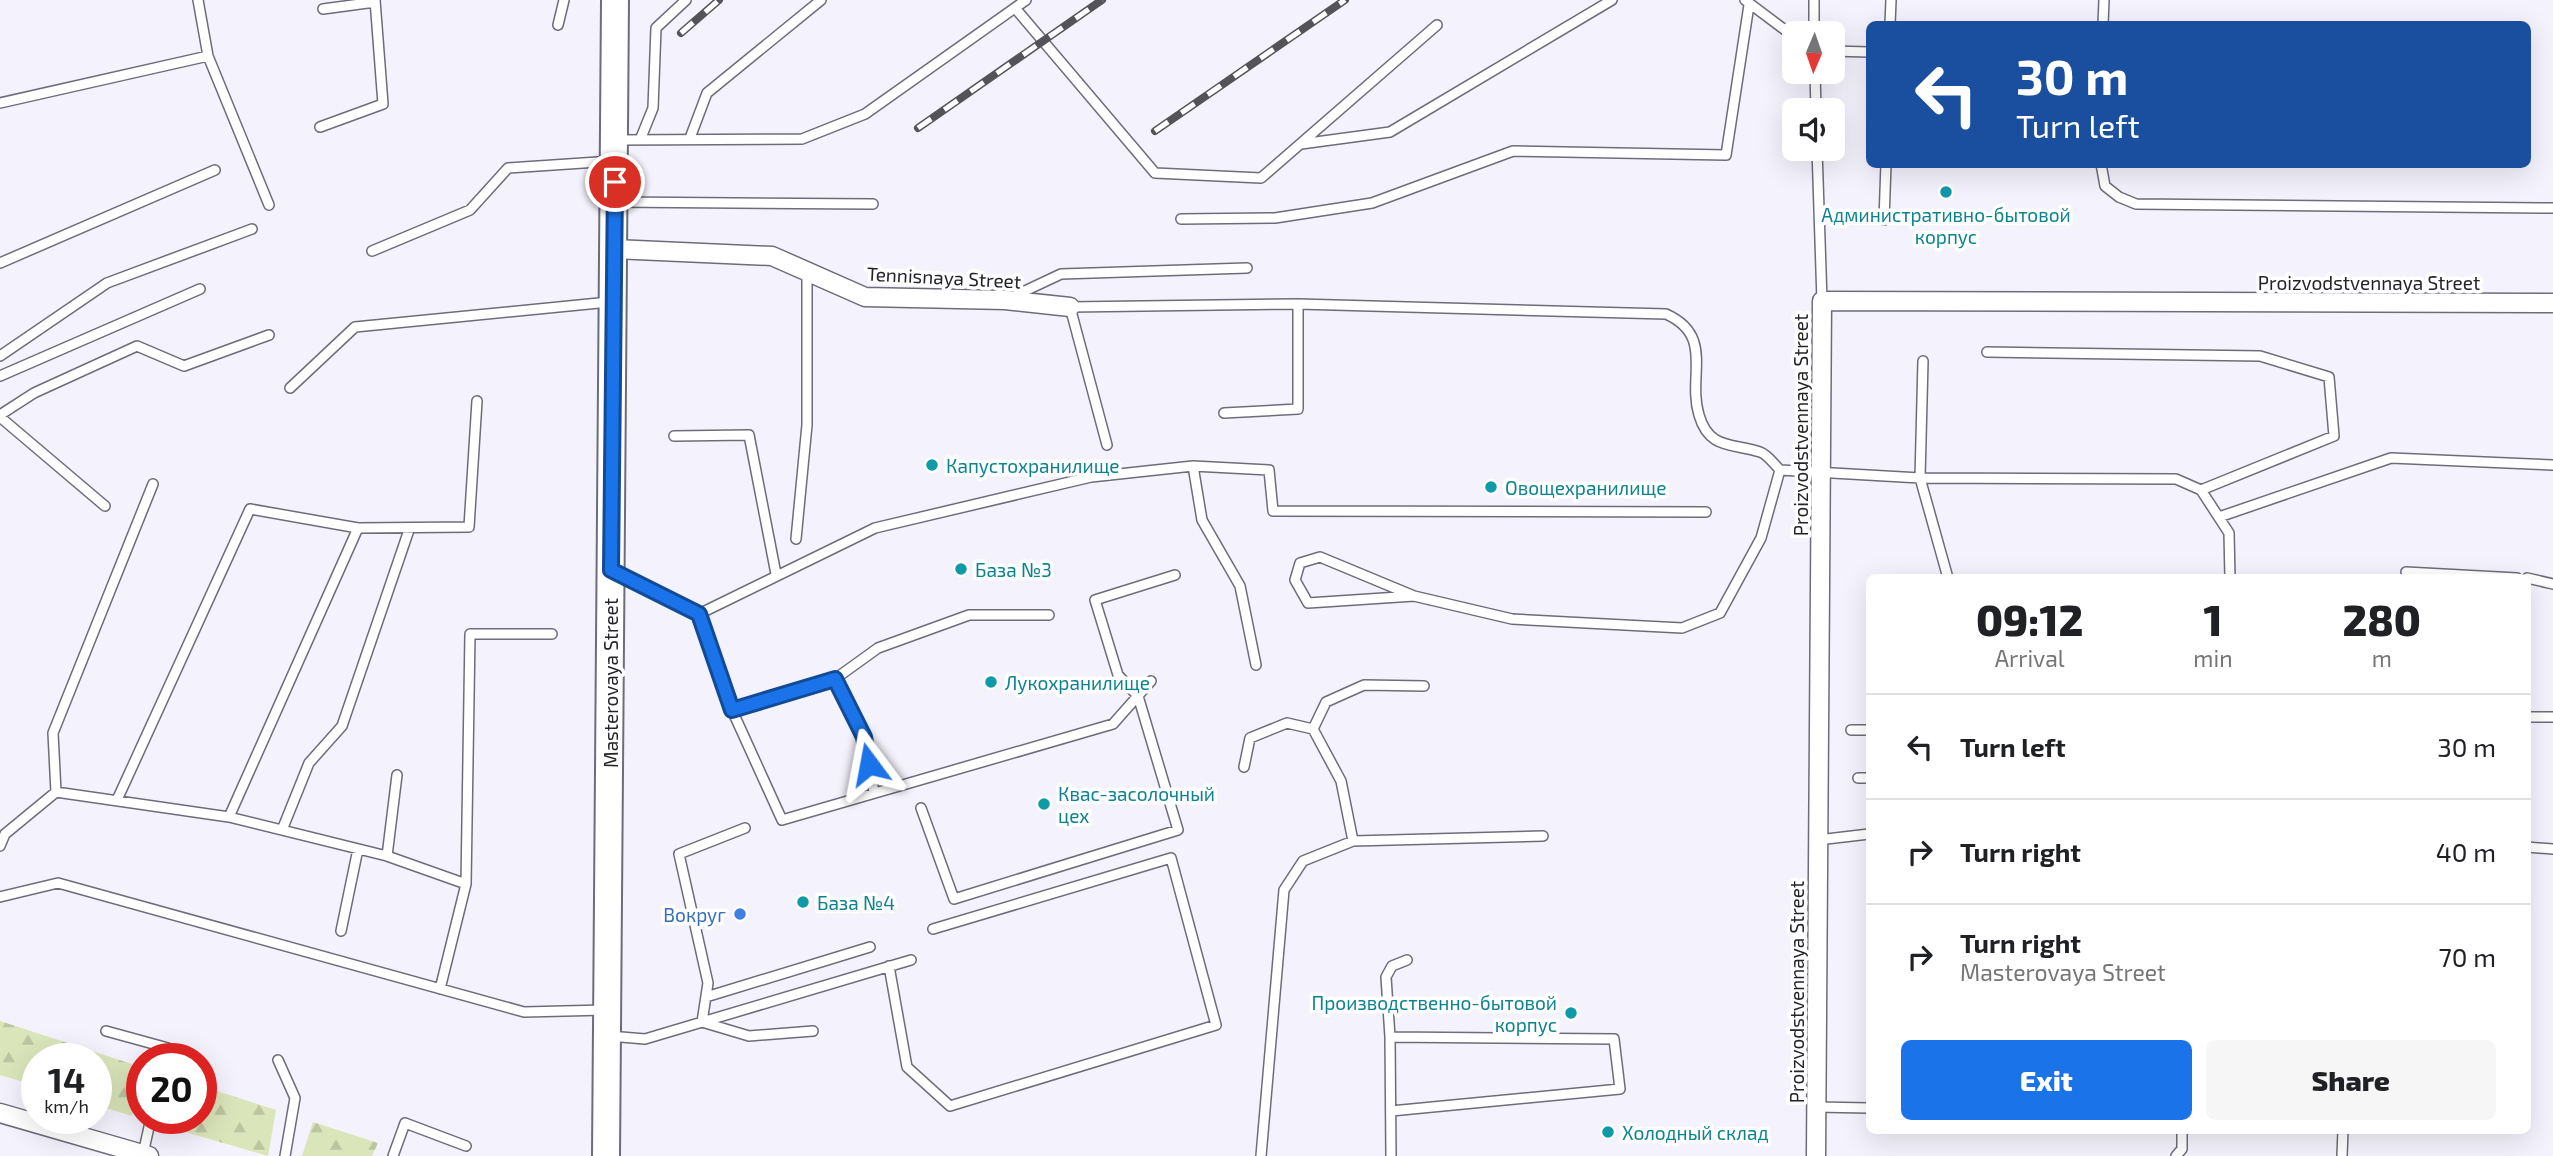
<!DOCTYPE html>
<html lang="en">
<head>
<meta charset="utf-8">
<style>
	body { margin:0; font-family:"Exo 2",sans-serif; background:#f6f6f6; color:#202124; height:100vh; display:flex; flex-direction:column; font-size:26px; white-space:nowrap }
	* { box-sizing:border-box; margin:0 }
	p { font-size:23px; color:#757577 }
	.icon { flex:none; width:38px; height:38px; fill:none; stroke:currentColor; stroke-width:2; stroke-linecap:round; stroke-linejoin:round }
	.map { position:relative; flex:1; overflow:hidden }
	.side { position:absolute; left:1866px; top:574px; width:665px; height:560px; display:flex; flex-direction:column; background:#fff; border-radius:10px; box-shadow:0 7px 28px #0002 }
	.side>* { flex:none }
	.hud { position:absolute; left:1866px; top:21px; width:665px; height:147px; border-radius:10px; box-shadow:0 7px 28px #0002; background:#1a4fa0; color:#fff; overflow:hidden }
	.needle { width:46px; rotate:182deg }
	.tools { position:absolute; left:1782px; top:21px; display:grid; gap:14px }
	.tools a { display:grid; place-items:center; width:63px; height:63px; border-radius:10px; background:#fff; box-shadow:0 7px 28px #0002; font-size:35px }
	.speed { position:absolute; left:21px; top:1043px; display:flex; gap:14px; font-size:35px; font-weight:700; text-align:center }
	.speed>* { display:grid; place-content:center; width:91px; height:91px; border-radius:50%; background:#fff; box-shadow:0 7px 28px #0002; line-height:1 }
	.speed small { font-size:18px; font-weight:400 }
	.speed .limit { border:10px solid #d22; background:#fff; color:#111 }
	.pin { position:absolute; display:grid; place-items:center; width:60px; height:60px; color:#fff; margin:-30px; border:4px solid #fff; border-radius:50%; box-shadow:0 2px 7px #0007 }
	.me { position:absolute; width:77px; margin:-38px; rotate:347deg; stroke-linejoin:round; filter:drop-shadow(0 0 5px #0008) }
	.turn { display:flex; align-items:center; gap:24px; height:147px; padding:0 35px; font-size:32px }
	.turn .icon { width:91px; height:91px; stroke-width:2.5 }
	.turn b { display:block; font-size:49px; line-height:60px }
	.eta { display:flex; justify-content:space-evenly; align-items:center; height:119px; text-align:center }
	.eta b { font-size:42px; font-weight:800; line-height:49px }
	.primary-button { display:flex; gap:14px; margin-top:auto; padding:14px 35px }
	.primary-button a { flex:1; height:80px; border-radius:10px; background:#1a73e8; color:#fff; font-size:28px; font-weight:800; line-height:80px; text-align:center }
	.primary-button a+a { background:#f6f6f6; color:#202124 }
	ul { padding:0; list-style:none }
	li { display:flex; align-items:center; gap:21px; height:105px; padding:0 35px; border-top:2px solid #e0e0e0 }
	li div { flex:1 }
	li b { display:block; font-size:26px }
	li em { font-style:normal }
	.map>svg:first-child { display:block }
</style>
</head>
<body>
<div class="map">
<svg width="2553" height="1156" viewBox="0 0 2553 1156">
	<defs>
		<pattern id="forest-firs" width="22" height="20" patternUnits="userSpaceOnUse" patternTransform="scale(1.75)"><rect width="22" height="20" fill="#dbe5ba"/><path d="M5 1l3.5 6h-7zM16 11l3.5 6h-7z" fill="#bcc4a0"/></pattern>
	</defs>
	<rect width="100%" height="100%" fill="#f4f2fc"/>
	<path fill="url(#forest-firs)" d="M0 1021 141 1067 132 1116 96 1105V1059H37V1086L0 1075Z
		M201 1086 276 1110 268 1156 161 1125 163 1118H201Z
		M313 1122 378 1143 372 1156H302Z"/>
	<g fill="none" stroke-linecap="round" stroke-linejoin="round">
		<g stroke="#6e6c7a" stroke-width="12">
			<path id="lane" d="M198 0 208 56 269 205
				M1745 0 1785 30 1814 28
				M1814 0V32
				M1015 8 1155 173 1261 178 1437 25
				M323 9 375 2
				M1890 24 1891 0
				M2103 24 2104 0
				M558 25 564 0
				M1832 51 1869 52
				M1815 72 1816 110
				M0 103 208 56
				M320 127 383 104 375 0
				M690 138 707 93 821 0
				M617 140 802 139 865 114 1026 0
				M640 140 653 108 656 28 686 0
				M1301 144 1390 132 1612 0
				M1817 149 1822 301
				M2101 164 2105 186 2119 197 2136 204 2553 208
				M616 202 873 204
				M1181 219 1275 218 1372 203 1513 151 1726 155 1749 5
				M1884 220 1886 164
				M372 251 470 210 508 168 613 161
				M0 263 215 170
				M1012 297 1061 274 1247 268
				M1987 352 2260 356 2329 377 2334 436 2201 490
				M0 356 107 283 252 229
				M1923 361 1920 478 1948 578
				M0 376 200 289
				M290 388 355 327 609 302
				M1224 413 1298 409V304
				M0 415 34 393 137 346 184 366 269 335
				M0 417 105 506
				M674 436 749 435 776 574
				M1107 445 1070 307 1298 304 1666 314C1715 336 1687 376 1699 415 1709 450 1733 443 1760 452 1767 454 1774 464 1780 470L1761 538 1720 613 1682 628 1512 619 1414 596 1308 603 1295 580 1300 563 1320 557 1414 596
				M1193 466 1202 520 1240 586 1256 665
				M1780 470 1920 478 2176 479 2201 490 2229 533 2230 578
				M2219 517 2391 458 2553 465
				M796 539 807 425V274
				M614 572 699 614 732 710 835 679 878 648 969 615H1049
				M2406 572 2517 578
				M2527 578 2553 584
				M699 614 875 528 1091 477 1193 466 1269 470 1273 511 1706 512
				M835 679 864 737 874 792
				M732 710 782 820 1113 724 1151 681
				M2527 717H2553
				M1313 729 1326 702 1364 685 1424 686
				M1851 730H1869
				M1244 767 1250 738 1287 723 1313 729 1341 781 1353 841
				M1858 778H1869
				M56 792 53 733 153 484
				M117 800 250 509 358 528 469 527 477 401
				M921 808 954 899 1178 830 1138 696 1118 675 1095 600 1175 575
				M229 817 358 528
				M745 828 679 854 708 983 702 1022 749 1036 813 1031
				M282 830 309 763 342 726 409 530
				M1818 840 1869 834
				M0 846 5 834 56 792 229 817 387 856 466 884 440 989
				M2527 847 2553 849
				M387 856 397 775
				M466 884 470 634H552
				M0 897 58 883 524 1012 606 1010
				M341 931 358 849
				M889 966 907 1067 950 1106 1216 1025 1171 858 933 929
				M706 997 870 947
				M106 1031 168 1048 165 1059
				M609 1036 645 1039 911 960
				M1390 1037 1614 1039 1620 1089 1391 1111
				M278 1060 295 1098 285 1156
				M1816 1107 1869 1108
				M143 1154 151 1118
				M393 1156 405 1123 466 1146
				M1261 1156 1284 890 1303 861 1353 841 1543 836
				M1391 1156 1390 1037 1386 977 1392 966 1407 960
				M2176 1156 2182 1149V1130
				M2342 1156 2343 1130"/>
		</g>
		<g stroke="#6e6c7a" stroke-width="21">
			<path id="street" d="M614 249 772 256 865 297 1005 300 1070 307
				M0 1113 149 1156
				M1816 1156 1822 301 2553 303"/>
		</g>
		<g stroke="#6e6c7a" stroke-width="30">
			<path id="secondary" d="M606 1156 615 0"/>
		</g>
		<use href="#lane" stroke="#fff" stroke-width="9"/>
		<use href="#street" stroke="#fff" stroke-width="18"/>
		<use href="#secondary" stroke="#fff" stroke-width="26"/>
		<g stroke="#55535a" stroke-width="8">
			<path id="rail" d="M681 33 719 0
				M918 128 1102 0
				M1155 131 1345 0"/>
		</g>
		<use href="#rail" stroke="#fff" stroke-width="5" stroke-dasharray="16" stroke-linecap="butt"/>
	</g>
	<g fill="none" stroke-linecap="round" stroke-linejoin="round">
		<g stroke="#114b97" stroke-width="18">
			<path id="route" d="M615 182 611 570 699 614 732 710 835 679 864 737 869 764"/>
		</g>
		<use href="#route" stroke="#1a73e8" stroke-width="12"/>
	</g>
	<g fill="#0f9aa8" stroke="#fff" stroke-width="2.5">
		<circle cx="1946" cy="192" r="7"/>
		<circle cx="932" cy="465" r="7"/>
		<circle cx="1491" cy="487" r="7"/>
		<circle cx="961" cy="569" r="7"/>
		<circle cx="991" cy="682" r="7"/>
		<circle cx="1044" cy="804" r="7"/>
		<circle cx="803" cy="902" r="7"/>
		<circle cx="1571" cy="1013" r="7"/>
		<circle cx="1608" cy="1132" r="7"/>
	</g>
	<circle fill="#3f7fe0" stroke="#fff" stroke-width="2.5" cx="740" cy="914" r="7"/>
	<g text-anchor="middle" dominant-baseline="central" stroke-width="7" stroke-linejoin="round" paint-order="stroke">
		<g font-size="19" fill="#0d838f" stroke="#fff" text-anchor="start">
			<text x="1946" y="214" text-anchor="middle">Административно-бытовой<tspan x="1946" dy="22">корпус</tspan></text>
			<text x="946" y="465">Капустохранилище</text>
			<text x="1505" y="487">Овощехранилище</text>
			<text x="975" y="569">База №3</text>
			<text x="1005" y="682">Лукохранилище</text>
			<text x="1058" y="793">Квас-засолочный<tspan x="1058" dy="22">цех</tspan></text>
			<text x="817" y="902">База №4</text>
			<text x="1557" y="1002" text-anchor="end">Производственно-бытовой<tspan x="1557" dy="22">корпус</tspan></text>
			<text x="1622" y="1132">Холодный склад</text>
		</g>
		<g font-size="19" fill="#242329" stroke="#fff">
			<text transform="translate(944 277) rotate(3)">Tennisnaya Street</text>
			<text x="2369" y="282">Proizvodstvennaya Street</text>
			<text transform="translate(1800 425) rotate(-90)">Proizvodstvennaya Street</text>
			<text transform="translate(610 683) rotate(-90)">Masterovaya Street</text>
			<text transform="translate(1796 992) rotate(-90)">Proizvodstvennaya Street</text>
		</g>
		<g font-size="19" fill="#366cbe" stroke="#fff" text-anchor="end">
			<text x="726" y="914">Вокруг</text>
		</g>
	</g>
</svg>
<div class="tools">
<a><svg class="needle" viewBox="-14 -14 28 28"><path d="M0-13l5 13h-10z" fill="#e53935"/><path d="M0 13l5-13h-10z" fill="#757577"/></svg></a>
<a><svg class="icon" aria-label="sound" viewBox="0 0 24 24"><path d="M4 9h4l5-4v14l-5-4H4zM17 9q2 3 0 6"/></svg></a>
</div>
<div class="speed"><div>14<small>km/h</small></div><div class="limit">20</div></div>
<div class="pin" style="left:615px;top:182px;background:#d93025"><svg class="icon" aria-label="arrive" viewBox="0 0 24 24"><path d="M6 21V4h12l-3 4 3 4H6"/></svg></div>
<svg class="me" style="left:869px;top:764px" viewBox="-20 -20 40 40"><path d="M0-17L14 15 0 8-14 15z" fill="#1a73e8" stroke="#fff" stroke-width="4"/></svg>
<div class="hud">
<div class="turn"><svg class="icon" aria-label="left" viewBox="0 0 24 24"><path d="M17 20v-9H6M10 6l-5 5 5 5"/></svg><div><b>30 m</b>Turn left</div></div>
</div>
<section class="side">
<div class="eta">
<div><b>09:12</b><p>Arrival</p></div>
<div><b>1</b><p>min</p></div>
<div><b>280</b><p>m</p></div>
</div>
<ul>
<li><svg class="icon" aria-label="left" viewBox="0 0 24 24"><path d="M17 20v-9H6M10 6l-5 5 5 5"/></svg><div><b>Turn left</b></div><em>30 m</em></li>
<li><svg class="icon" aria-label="right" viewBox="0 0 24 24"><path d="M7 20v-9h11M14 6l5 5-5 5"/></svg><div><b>Turn right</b></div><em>40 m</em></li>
<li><svg class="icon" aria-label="right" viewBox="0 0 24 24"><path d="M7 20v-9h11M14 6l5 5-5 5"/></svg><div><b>Turn right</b><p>Masterovaya Street</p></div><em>70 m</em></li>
</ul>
<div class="primary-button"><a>Exit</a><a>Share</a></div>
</section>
</div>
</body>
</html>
